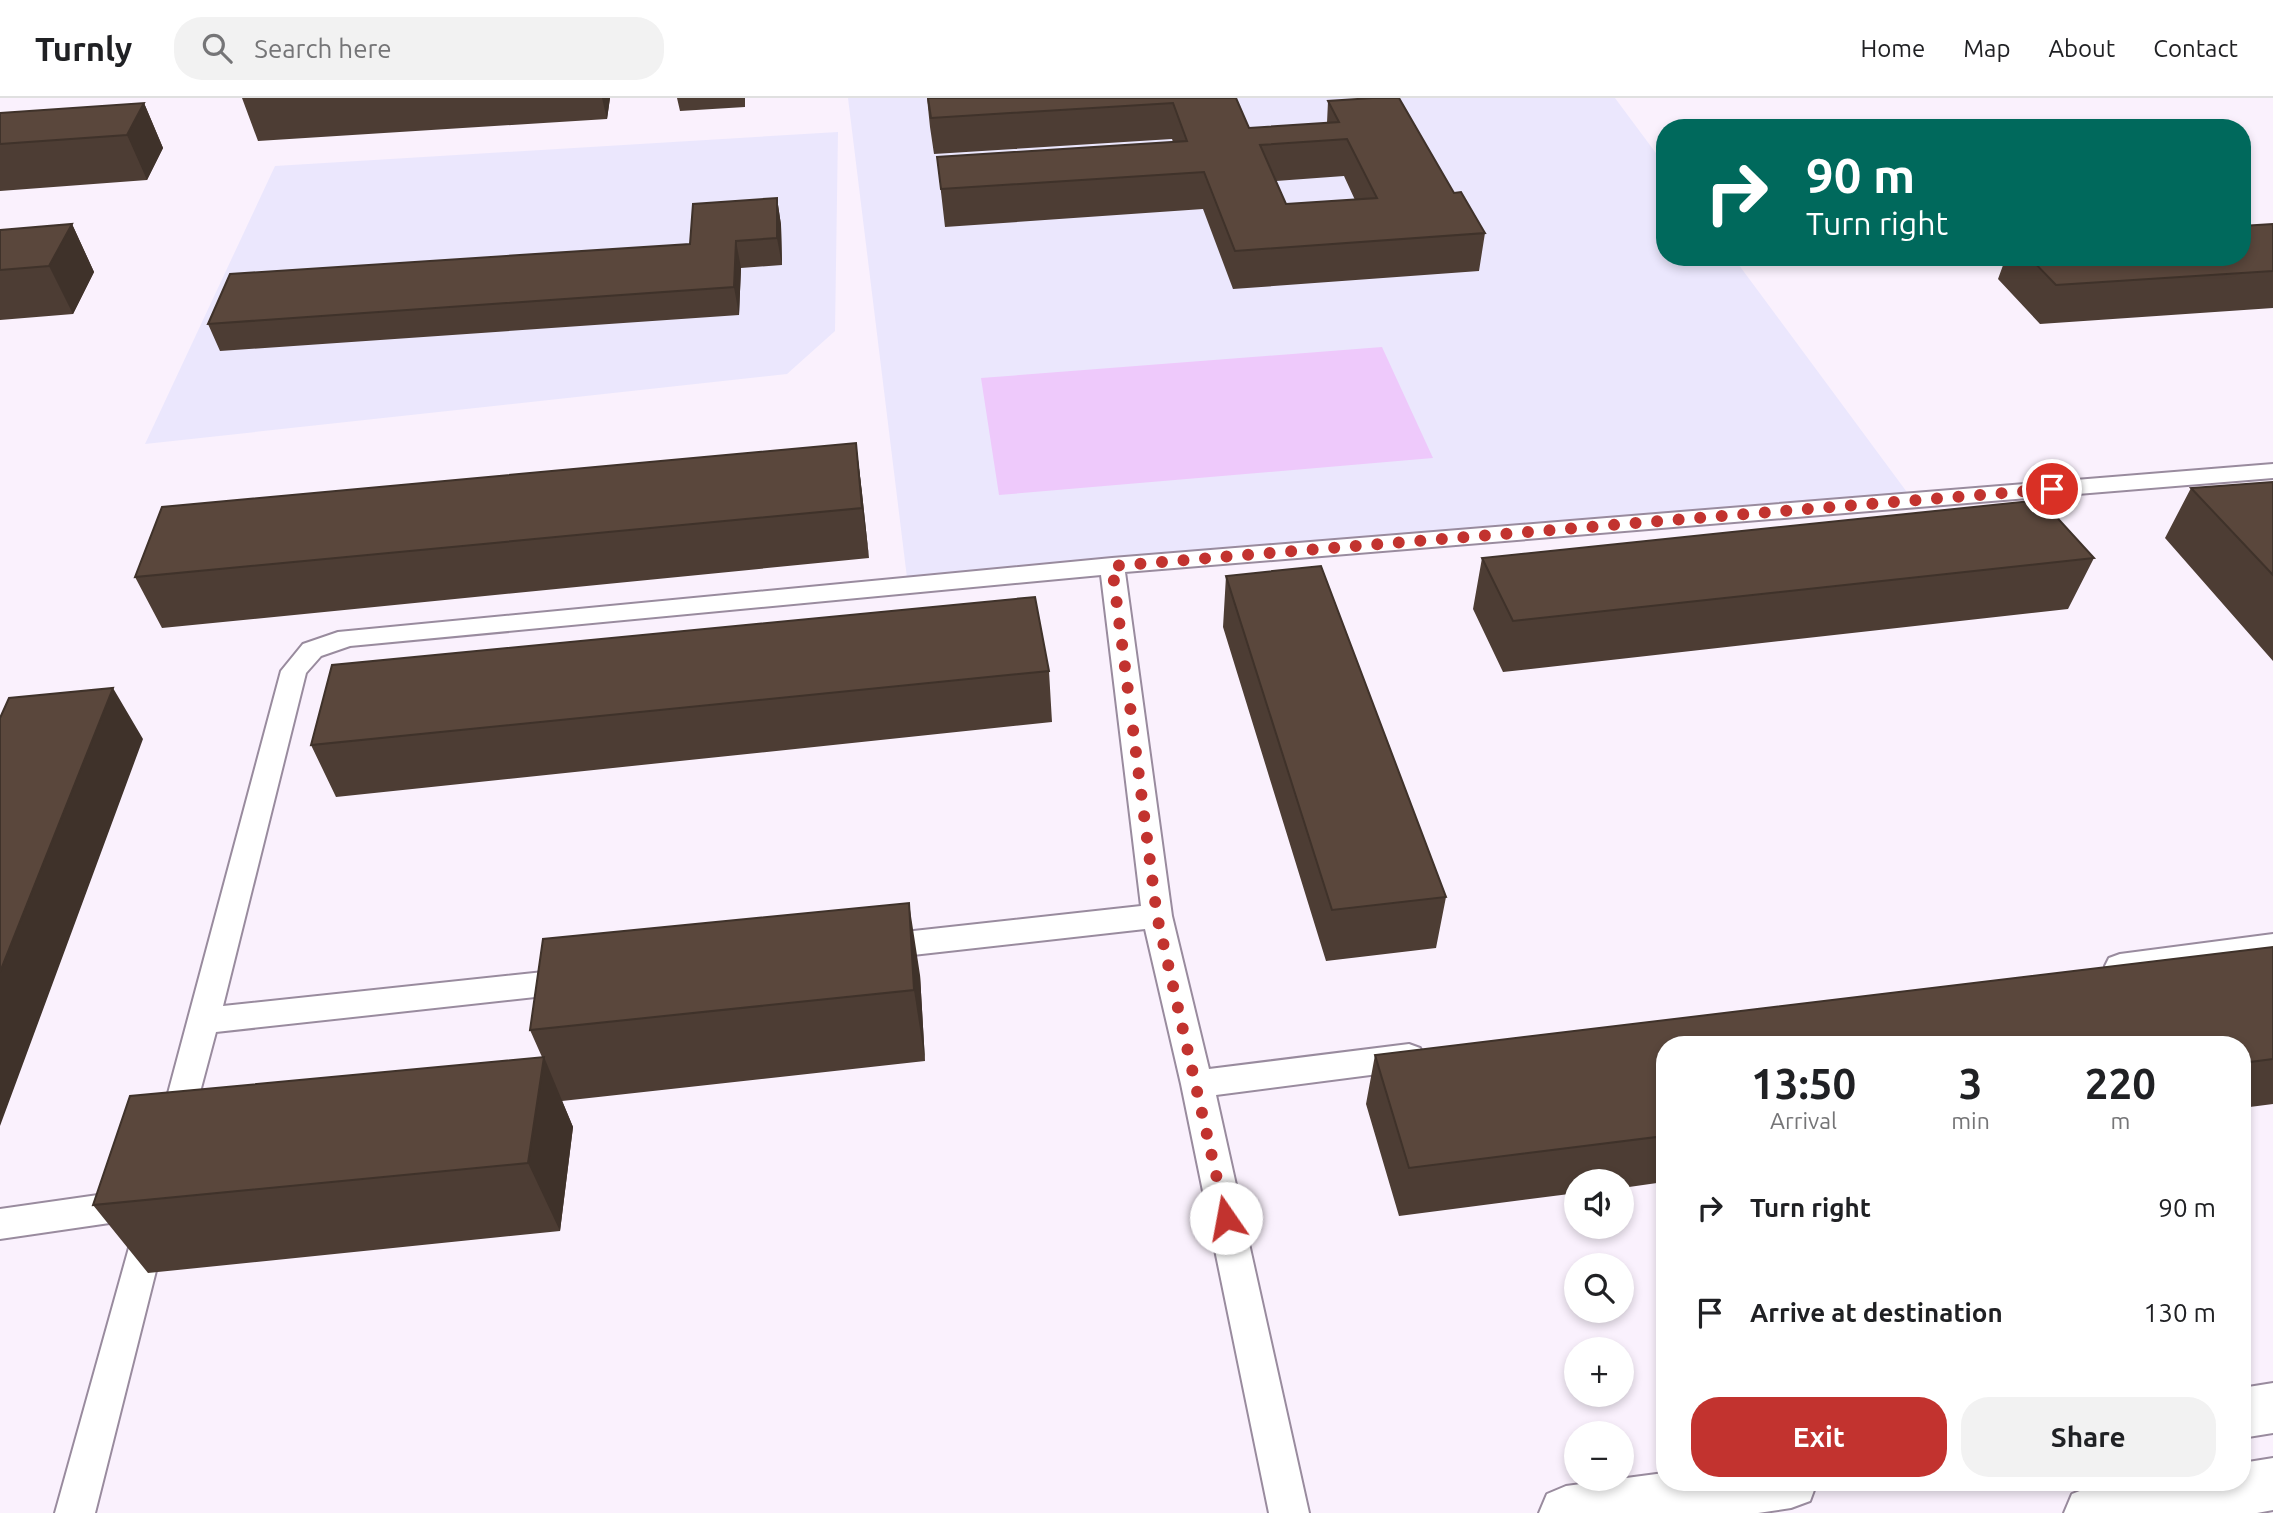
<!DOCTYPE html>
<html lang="en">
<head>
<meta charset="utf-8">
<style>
	body { margin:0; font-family:Ubuntu,sans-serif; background:#f2f2f2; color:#202124; height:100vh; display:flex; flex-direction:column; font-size:26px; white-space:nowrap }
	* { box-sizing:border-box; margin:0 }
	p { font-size:23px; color:#757577 }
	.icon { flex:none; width:38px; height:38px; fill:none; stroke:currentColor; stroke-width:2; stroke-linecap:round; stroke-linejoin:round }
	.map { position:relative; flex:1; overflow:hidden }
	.sheet { position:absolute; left:1656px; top:938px; width:595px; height:455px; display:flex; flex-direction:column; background:#fff; border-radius:28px; box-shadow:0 4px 10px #0003 }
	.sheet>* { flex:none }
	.guide { position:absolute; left:1656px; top:21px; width:595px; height:147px; border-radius:28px; box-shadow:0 4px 10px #0003; background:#00695c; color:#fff; overflow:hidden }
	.tools { position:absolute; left:1564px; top:1071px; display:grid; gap:14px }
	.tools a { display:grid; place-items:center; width:70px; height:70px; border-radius:50%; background:#fff; box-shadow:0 4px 10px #0003; font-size:35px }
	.pin { position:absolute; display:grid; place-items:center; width:60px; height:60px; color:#fff; margin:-30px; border:4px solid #fff; border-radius:50%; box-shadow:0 2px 7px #0007 }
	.me { position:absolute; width:77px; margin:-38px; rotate:348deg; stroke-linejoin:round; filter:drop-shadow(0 0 5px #0008) }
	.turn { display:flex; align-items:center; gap:24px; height:147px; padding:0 35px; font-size:32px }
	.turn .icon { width:91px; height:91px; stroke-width:2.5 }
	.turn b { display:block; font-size:49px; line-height:60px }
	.eta { display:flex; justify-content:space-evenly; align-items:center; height:119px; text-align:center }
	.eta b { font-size:42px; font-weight:700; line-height:49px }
	.primary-button { display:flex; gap:14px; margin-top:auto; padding:14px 35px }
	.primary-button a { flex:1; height:80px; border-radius:28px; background:#c2332f; color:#fff; font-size:28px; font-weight:700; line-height:80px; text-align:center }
	.primary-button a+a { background:#f2f2f2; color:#202124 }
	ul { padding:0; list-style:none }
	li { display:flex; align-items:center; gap:21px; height:105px; padding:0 35px }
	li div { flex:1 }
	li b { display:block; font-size:26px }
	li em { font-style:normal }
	header { display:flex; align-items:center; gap:42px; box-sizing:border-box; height:98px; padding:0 35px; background:#fff; border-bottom:2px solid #e0e0e0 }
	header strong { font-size:33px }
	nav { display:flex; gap:38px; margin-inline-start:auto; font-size:24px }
	.search { width:490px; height:63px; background:#f2f2f2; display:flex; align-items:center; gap:18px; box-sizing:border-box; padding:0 24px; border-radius:28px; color:#757577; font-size:26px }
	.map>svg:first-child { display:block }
</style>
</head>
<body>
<header>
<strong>Turnly</strong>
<div class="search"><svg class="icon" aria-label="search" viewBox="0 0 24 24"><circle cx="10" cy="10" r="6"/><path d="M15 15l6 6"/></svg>Search here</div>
<nav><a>Home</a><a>Map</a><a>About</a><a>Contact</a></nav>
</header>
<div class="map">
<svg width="2273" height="1415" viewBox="0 0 2273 1415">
	<rect width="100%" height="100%" fill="#faf1fd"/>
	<path fill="#ebe7fd" d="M848 0H1615L1664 66V159H1733L1912 401 908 488Z
		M838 34 835 233 787 276 145 346 275 68Z"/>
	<path fill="#eec9fb" d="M1382 249 1433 360 999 397 981 280Z"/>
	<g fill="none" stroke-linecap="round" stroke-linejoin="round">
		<g stroke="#998b9e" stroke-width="4">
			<path id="service" d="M2273 366V380L1125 474 1172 818 1209 971 1409 946 1420 950 1425 959 1420 968 1409 972 1216 997 1309 1415H1269L1181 986 1145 831 877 861 866 857 862 849 866 841 877 837 1141 808 1101 477 350 548 321 558 306 575 223 908 572 871 583 874 587 883 583 892 572 895 216 934 188 1039 176 1043 164 1039 159 1029 281 573 303 546 338 534 1112 460Z
				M2273 836V860L2120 880 2109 876 2105 868 2109 860 2120 856Z
				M133 1092 145 1096 150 1107 146 1115 162 1118 167 1129 95 1415H55L137 1121 0 1141V1111Z"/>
		</g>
		<g stroke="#998b9e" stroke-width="4">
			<path id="trunk" d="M2273 1285V1335L2242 1340V1290Z
				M2273 1360V1412L2257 1415H2064L2072 1396C2122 1375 2188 1384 2242 1384V1365Z
				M1664 1375V1384H1817L1810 1403 1791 1410 1758 1415H1539L1547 1396 1566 1388Z"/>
		</g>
		<use href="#service" fill="#fff" fill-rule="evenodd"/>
		<use href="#trunk" fill="#fff" fill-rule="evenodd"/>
	</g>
	<path fill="#4d3d34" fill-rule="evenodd" d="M242 0H610L607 21 258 43Z
		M677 0H745V9L680 13Z
		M927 0H1236L1249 30 1327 25 1328 3 1454 95 1485 135 1479 173 1233 191 1203 111 945 129 937 59 1173 44 1172 41 934 56 930 29ZM1344 78 1355 102 1286 106 1276 83Z
		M144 5 163 50 147 82 0 93V15Z
		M777 100 781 127 782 167 741 170 739 217 220 253 208 226 690 146Z
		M72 126 94 174 73 216 0 222V132Z
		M2273 126V210L2040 226 1998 181 2006 159H2242Z
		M856 345 862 395 869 460 162 530 135 479Z
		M2273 384V563L2165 440 2191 390Z
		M1482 460H2094L2068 511 1503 574 1473 511Z
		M1226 478 1446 799 1436 850 1326 863 1223 529Z
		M1049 573 1052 624 336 699 311 647Z
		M2273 849V1006L2242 1010V947H1664V1084L1622 1090V1083H1577V1095L1399 1118 1366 1006 1375 957Z
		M920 877 925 963 562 1003 573 1029 560 1133 148 1175 93 1107 542 959 530 932Z"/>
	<path fill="#3f322a" d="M602 0H610L607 21Z
		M144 5 163 50 147 82 127 37Z
		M777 100 781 127 782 167 777 140Z
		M72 126 94 174 73 216 49 168Z
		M736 143 741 170 739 217 734 189Z
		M856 345 862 395 869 460 862 410Z
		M113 590 143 641 0 1028V874Z
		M909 805 920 877 925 963 914 892Z
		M544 959 573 1029 560 1133 528 1065Z"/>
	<path fill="#5a473c" stroke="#3f322a" stroke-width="2" fill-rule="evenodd" d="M928 0H1236L1249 30 1339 24 1328 3 1372 0H1399L1454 95 1461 94 1485 135 1235 153 1204 74 941 91 937 59 1187 43 1173 5 931 20ZM1347 41 1377 100 1286 106 1260 47Z
		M144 5 127 37 0 46V15Z
		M777 100V140L736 143 734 189 208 226 230 176 690 146 693 106Z
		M72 126 49 168 0 172V132Z
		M2273 126V173L2056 187 2029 159H2242V128Z
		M856 345 862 410 135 479 162 409Z
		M2273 384V477L2191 390Z
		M2041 402 2094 460 1513 523 1482 460Z
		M1321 468 1446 799 1332 812 1226 478Z
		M1035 499 1049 573 311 647 332 567Z
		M113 590 0 874V620L9 600Z
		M909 805 914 892 530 932 543 841Z
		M2273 849V961L2242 965V947H1664V1038L1409 1070 1375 957Z
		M544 959 528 1065 93 1107 130 998Z"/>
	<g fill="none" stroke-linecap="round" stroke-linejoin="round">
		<path stroke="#c2332f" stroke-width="12" stroke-dasharray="0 21.6" d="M1226 1120 1157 818 1112 468 2052 391"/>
	</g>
</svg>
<div class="tools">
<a><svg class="icon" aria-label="sound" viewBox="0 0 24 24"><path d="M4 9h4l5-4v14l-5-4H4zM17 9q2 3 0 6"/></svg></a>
<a><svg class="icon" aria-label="search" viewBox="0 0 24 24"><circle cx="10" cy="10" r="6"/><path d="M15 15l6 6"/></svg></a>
<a>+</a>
<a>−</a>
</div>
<div class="pin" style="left:2052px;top:391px;background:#d93025"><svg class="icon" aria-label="arrive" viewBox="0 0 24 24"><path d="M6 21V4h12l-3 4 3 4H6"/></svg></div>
<svg class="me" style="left:1226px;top:1120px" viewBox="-20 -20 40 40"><circle r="19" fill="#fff"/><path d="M0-13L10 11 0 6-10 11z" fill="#c2332f"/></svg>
<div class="guide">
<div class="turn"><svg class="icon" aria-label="right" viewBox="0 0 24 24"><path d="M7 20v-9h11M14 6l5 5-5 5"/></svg><div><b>90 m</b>Turn right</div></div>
</div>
<section class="sheet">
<div class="eta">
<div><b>13:50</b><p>Arrival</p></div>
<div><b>3</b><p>min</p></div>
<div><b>220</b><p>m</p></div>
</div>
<ul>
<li><svg class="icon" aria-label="right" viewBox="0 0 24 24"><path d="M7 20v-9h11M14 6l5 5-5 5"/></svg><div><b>Turn right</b></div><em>90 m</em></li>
<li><svg class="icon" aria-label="arrive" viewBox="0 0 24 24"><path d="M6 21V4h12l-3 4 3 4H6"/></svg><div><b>Arrive at destination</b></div><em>130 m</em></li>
</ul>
<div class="primary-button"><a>Exit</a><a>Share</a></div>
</section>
</div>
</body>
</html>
